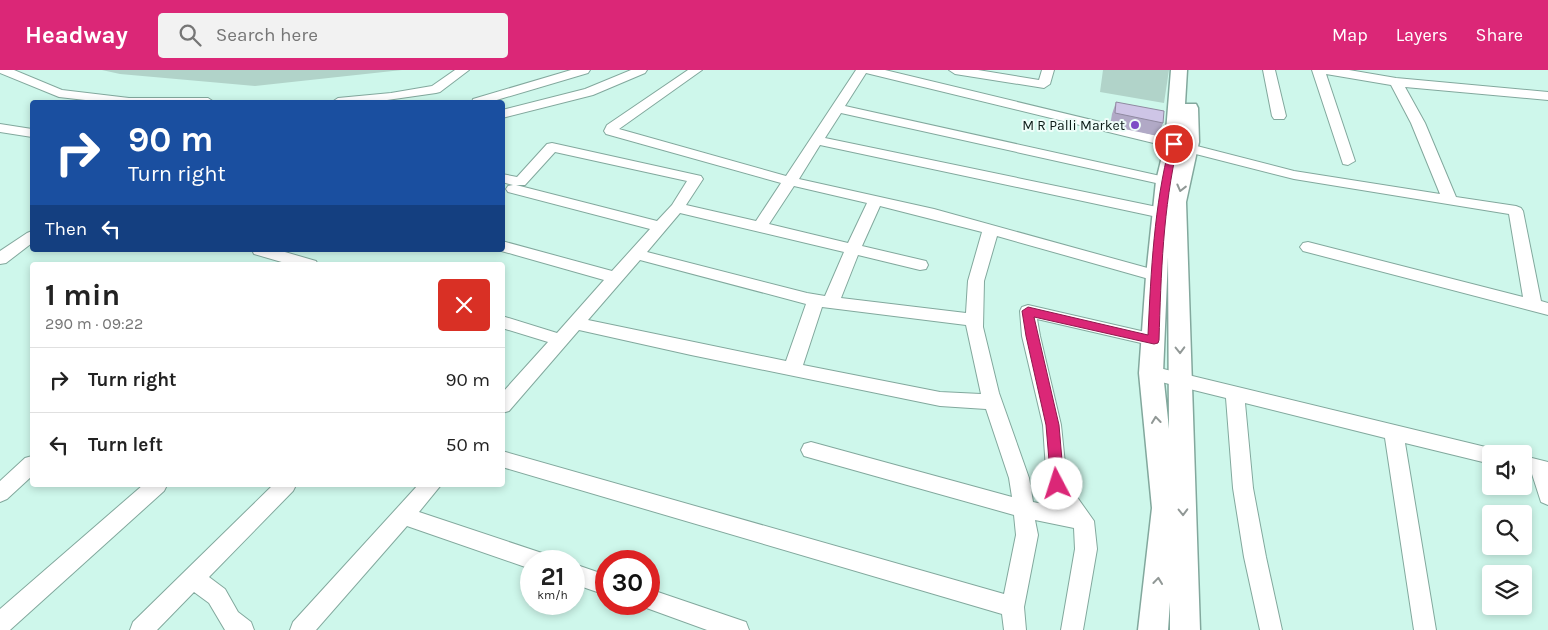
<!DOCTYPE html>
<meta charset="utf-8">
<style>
:root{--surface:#fff;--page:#f2f2f2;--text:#222;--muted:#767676;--line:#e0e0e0;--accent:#db2777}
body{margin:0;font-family:Karla,sans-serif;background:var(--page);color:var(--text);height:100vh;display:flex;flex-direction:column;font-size:19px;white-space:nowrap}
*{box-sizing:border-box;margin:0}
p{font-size:16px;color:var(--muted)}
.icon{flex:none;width:28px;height:28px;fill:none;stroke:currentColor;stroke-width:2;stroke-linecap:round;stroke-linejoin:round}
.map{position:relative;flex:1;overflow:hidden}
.drawer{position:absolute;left:30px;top:192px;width:475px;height:225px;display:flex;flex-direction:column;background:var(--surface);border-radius:5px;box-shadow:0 2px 8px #0003}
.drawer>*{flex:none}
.banner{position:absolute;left:30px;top:30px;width:475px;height:152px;border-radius:5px;box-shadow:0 2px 8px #0003;background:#1a4fa0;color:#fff;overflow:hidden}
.controls{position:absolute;left:1482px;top:375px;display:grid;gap:10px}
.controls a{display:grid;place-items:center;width:50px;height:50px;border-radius:5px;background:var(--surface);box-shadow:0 2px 8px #0003;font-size:25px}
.speed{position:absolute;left:520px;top:480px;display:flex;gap:10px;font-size:25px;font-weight:700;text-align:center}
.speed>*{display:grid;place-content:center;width:65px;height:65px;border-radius:50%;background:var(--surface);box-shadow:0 2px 8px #0003;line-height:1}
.speed small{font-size:12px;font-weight:400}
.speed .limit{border:8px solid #d22;background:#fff;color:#111}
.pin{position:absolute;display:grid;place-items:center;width:42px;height:42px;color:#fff;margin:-21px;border:2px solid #fff;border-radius:50%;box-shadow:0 1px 5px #0007}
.me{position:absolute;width:55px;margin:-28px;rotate:355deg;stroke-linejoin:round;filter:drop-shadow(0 0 4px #0008)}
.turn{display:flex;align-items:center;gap:18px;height:105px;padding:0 15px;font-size:22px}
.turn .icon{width:65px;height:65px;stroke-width:2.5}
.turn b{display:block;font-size:35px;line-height:42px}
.then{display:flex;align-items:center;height:48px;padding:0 15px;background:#0003;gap:10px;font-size:19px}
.round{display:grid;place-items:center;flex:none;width:52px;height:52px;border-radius:5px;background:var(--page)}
.head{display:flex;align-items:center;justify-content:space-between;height:85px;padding:0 15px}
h1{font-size:30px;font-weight:700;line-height:38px}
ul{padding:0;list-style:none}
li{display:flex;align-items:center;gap:15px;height:65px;padding:0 15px;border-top:1px solid var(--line)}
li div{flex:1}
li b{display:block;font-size:19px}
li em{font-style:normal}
header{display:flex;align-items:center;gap:30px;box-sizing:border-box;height:70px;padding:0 25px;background:var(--accent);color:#fff}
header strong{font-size:24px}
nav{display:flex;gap:28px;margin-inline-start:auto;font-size:18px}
.search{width:350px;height:45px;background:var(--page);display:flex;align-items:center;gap:12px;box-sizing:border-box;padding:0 18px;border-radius:5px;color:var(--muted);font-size:19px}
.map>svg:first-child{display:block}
</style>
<header>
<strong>Headway</strong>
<div class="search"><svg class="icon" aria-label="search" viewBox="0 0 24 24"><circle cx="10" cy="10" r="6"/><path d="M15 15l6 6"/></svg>Search here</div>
<nav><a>Map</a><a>Layers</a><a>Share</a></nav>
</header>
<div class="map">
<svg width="1548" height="560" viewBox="0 0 1548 560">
<rect width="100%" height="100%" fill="#cef7eb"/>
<!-- green -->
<path fill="#b1d3c9" d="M102,0H402L255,16L120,4Z
M1103,0H1169L1164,33L1100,22Z"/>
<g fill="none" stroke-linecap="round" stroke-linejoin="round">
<!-- minor casing -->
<g stroke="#82a89d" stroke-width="2">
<path id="minor" d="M0,0H14L62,20L129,28H208L214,32H103L59,27L0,3Z
M455,0H469L440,22L436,23L373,32H332L338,28L391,23L432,16Z
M571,0H590L588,3L490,32H472L473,29Z
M631,0H647L645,3L593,25L502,48V40L585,19Z
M688,0H702L619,59L786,106L856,0H885L1179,71L1181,74L1179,77L1174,78L866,3L845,36L1165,107L1170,108L1172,111L1170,114L1165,115L841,43L825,68L1162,138L1167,140L1169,143L1167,146L1162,148L820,75L799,109L934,139L1162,202L1164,206L1162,210L1156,211L997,166L984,211L983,257L999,323L1029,408L1033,432L1062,438L1047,415L1043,355L1022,266L1020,241L1022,237L1028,235L1154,264L1160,266L1163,270L1160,274L1154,276L1037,249L1040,266L1061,355L1067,413L1094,451L1097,479L1083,560H1061L1075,479L1074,458L1035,450L1038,465L1024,537L1026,560H1004L1002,544L502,397V381L1004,524L1016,465L1014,445L811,388L804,386L801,380L804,374L811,372L1012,427L1009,408L986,339L940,336L691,285L579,260L509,341L502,343V323L548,272L502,258V246L557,263L604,210L498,180H502V171L612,201L650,159L508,122L506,119L508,116L513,115L502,112V104L517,107L547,74L552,73L701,106L703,109L686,135L756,151L781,113L606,64L604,61L607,55ZM555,82L687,111L672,135L657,151L516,115H525ZM794,116L867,133L848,173L769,154ZM880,136L982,162L968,211L966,243L841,228L858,185L920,200L926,199L928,195L926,191L862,176ZM680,143L844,182L825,226L807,223L647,182ZM640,190L806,234L786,291L588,250ZM822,237L966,255L981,324L940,322L803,295Z
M949,0H978L1039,10L1042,0H1054L1050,14L1044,18L955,4Z
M1263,0H1275L1286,46L1284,49H1274L1272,46Z
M1312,0H1349L1396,8L1548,22V30L1405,17L1425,53L1456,127L1516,136L1521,138L1523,141L1541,231L1548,233V245L1303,181L1300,177L1303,173L1308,172L1523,227L1509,144L1294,109L1184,81L1182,78L1189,74L1294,101L1440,124L1411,53L1391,15L1326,4L1355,91L1348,95L1343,94Z
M0,54L32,59V67L0,62Z
M32,161V173L6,193L0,194V181L27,163Z
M252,180H278L316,191L318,195H292L254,184Z
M1151,296L1498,380L1500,384H1491V394L1405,373L1436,560H1414L1385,368L1245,333L1253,418L1266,487L1282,560H1260L1244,487L1233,418L1226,328L1145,308L1142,303L1145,298Z
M32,386V406L7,429L0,432V411L25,388Z
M1524,386L1548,392V435L1541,432L1532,404L1524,402Z
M143,415H167L164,421L10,560H0V539Z
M273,415H296L293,421L209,507L225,519L238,542L251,552L254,560H225L209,533L194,522L157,560H130L133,552Z
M418,415H441L419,442L545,484L548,491H531V499L407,456L316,560H290L293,552Z
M574,494L606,505V525L574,514Z
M649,519L746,552L749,560H707L641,536L640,534H649Z"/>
</g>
<!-- tertiary casing -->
<g stroke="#82a89d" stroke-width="3">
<path id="tertiary" d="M1171,0H1187L1185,34H1196L1198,38L1199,72L1186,132L1200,560H1170V532L1168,560H1138L1152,438L1139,303L1146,206L1156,111L1165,74ZM1168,187L1169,359L1163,303Z"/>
</g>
<!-- minor -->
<use href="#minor" fill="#fff" fill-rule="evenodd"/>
<!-- tertiary -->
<use href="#tertiary" fill="#fff" fill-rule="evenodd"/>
</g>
<!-- wall -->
<path fill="#b1a9c6" d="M1116,32L1163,53L1158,66L1110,56L1112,44Z"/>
<!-- building -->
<path fill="#cec5e6" stroke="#908aa1" d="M1116,32L1164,41L1163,53L1115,43Z"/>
<!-- one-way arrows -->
<defs><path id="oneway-chevron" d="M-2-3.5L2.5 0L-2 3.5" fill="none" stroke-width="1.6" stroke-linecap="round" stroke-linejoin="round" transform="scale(1.25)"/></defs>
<g stroke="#919896">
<use href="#oneway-chevron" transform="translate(1181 118) rotate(104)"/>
<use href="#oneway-chevron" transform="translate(1180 280) rotate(89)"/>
<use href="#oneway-chevron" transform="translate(1156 350) rotate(-96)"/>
<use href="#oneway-chevron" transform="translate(1183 442) rotate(89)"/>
<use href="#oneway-chevron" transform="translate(1158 511) rotate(-84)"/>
</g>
<!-- route -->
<path fill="#db2777" stroke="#8e194d" d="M1174,71L1178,74C1163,138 1161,204 1159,270L1158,273L1154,274L1034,247L1059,355L1064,414L1062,418L1057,420L1053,418L1051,414L1046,355L1026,266L1022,241L1028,237L1148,265C1151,201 1154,136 1170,74Z"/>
<!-- markers -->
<circle fill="#7d4dc6" stroke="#eefef9" stroke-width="2" cx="1135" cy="55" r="5"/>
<g text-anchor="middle" stroke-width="4" stroke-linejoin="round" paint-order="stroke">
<!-- far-poi labels -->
<g font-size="14" fill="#0b1a16" stroke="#eefef9" text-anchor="end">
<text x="1125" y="60">M R Palli Market</text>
</g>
</g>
</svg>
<div class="controls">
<a><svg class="icon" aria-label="sound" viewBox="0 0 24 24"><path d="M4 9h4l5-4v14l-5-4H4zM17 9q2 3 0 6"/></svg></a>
<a><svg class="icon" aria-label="search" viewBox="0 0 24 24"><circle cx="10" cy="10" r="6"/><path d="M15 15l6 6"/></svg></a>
<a><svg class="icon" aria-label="layers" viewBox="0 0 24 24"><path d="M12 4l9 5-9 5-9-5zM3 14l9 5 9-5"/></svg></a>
</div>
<div class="speed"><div>21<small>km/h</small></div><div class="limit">30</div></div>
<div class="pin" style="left:1174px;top:74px;background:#d93025"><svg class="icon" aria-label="arrive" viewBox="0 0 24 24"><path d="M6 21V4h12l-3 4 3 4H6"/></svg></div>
<svg class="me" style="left:1057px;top:414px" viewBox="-20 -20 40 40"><circle r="19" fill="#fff"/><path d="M0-13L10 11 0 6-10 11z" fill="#db2777"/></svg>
<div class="banner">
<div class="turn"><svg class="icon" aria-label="right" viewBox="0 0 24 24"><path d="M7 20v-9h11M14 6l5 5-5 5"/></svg><div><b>90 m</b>Turn right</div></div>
<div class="then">Then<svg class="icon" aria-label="left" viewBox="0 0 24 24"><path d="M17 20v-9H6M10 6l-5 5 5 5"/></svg></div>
</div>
<section class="drawer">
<div class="head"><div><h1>1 min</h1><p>290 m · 09:22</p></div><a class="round" style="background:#d93025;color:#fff"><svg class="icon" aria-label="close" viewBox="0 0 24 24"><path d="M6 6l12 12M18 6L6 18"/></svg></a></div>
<ul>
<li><svg class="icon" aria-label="right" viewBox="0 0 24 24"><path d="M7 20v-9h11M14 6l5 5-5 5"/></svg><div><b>Turn right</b></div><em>90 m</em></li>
<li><svg class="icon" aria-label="left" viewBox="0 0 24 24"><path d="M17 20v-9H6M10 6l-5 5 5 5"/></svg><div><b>Turn left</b></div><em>50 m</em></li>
</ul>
</section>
</div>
